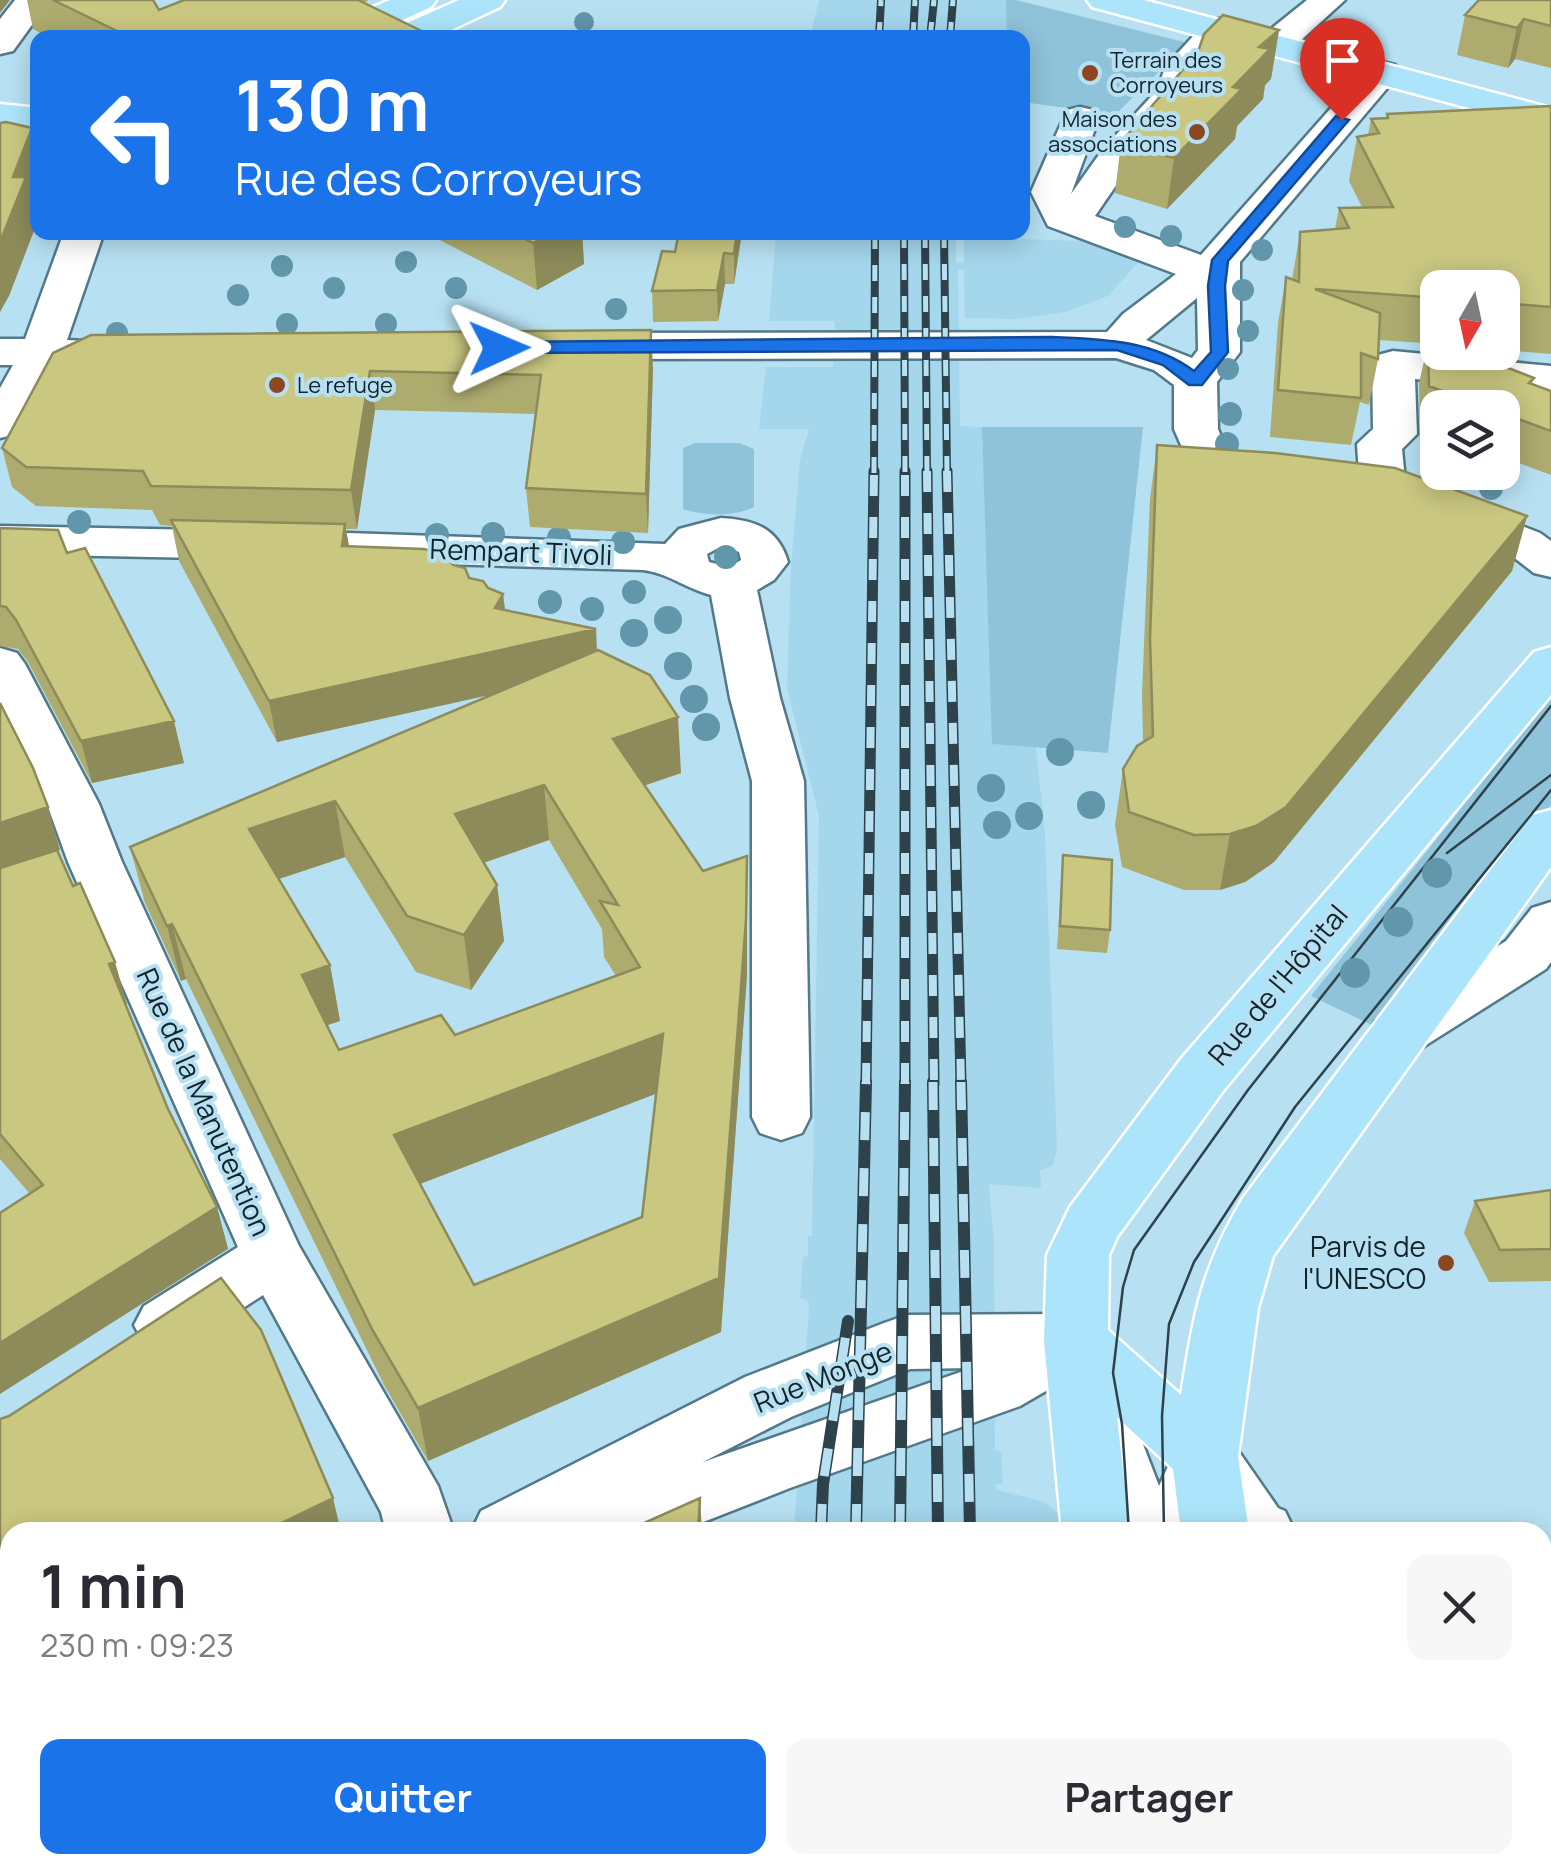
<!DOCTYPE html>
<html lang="fr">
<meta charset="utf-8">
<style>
:root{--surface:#fff;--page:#f7f7f7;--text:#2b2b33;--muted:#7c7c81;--accent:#1a73e8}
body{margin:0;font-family:Manrope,sans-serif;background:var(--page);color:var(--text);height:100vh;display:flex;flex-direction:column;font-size:38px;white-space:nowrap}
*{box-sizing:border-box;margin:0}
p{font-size:32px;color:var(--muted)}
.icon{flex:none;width:55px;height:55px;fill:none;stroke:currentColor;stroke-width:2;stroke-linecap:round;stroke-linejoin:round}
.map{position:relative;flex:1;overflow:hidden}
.panel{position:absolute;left:0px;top:1522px;width:1552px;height:352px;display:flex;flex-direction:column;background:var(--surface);border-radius:30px 30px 0 0;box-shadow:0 5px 25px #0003}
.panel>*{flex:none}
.hud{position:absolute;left:30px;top:30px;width:1000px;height:210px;border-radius:20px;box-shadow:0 5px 25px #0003;background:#1a73e8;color:#fff;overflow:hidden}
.needle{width:65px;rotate:189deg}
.tools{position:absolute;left:1420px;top:270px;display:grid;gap:20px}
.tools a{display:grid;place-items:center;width:100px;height:100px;border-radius:20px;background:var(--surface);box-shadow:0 5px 25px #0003;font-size:50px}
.pin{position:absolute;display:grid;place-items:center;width:85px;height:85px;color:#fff;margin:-102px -42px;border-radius:50% 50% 50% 0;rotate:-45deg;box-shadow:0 0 10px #0007}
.pin .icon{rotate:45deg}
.me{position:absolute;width:110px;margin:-55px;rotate:89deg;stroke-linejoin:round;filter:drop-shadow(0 0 8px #0008)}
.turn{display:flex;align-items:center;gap:35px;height:210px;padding:0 40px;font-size:45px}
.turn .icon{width:130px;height:130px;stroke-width:2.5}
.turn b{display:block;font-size:70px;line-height:85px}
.round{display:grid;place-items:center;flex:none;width:105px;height:105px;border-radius:20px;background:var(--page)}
.overview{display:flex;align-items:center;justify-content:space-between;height:170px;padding:0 40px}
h1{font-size:60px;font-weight:700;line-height:75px}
.action{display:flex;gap:20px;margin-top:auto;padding:20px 40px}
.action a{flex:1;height:115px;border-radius:20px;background:var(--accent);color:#fff;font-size:40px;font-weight:700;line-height:115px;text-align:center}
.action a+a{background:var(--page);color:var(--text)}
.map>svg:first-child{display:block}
</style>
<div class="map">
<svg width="1551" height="1874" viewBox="0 0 1551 1874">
<rect width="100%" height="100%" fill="#b7e1f3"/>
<!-- built -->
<path fill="#a4d6ec" d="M819,0H1008L1007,37L810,38Z
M776,233H980L956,237V263H964V237L1084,241L1142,258L1108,296L1065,312L1018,319L965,318L964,270H958L960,426L982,427L993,744L1036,747L1045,834L1057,1149L1053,1165L1040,1171L1041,1188L989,1184L994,1244L995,1450L1001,1452L1003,1484H996L997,1490L1042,1501L1058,1513L1068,1532H794L809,1307L808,1300L800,1298L803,1257L808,1256V1236H812L819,816L787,688L791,566L800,460L809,429H759L766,367H833L835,321H769Z
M791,1865H1082L1083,1874H791Z"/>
<!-- green -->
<path fill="#8fc3d9" d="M1006,0H1016L1188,43L1115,115L1023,102L1022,38L1007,37Z
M982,427H1143L1108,753L992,744Z
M695,443H739L754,449V507C734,517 704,516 683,509V448Z
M1551,696V805L1380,1029L1311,996Z"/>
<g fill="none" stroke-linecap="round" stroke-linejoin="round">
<!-- minor casing -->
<g stroke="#527989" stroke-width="5">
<path id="minor" d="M15,0H50L13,51L0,54V19Z
M1307,0H1345L1287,53L1274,56L1261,53L1256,45L1261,37Z
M1219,19L1232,22L1237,30L1196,77L1189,99L1130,165L1095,216L1201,255L1369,65L1382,62L1395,65L1400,73L1240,262V352L1217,382L1218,429L1229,457L1276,477L1283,487L1276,497C1247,504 1221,486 1194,475L1174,429V385L1154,370L1116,358L578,359L563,355L557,346L563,337L578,333L1107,332L1123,314L1176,274L1048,226L1031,192L1067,110L1080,107L1093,110L1099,118L1071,194L1103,149L1158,89L1165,67L1206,22ZM1197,298L1198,350L1192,358L1146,340Z
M64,232H104L67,340L142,344L148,353L142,362L127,366L56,365L16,434L0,438V388L13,365H0V339H25Z
M1393,351L1551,366V392L1415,379L1417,434L1402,449L1406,490L1399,500L1383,504L1367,500L1360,490L1357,444L1373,429L1372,364L1378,355Z
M1454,500L1540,533L1551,541V577L1534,573L1508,553L1438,524L1431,514L1438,504Z
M721,518C755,520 778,528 788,562L774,580L757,590L780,698L804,781L810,1117L802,1133L781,1140L760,1133L752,1117V781L730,698L711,595C685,588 668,573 643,570L348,561L332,557L325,547L332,537L348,533L665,544L679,529ZM722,546L739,552L741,560L729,567L709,562L707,554Z
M0,526L252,531L268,535L275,545L268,555L252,559L0,554Z
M0,648L17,653L25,664L99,804L122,862L299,1246L438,1486L454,1532H386L381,1512L263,1295L188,1344L166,1351L144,1344L134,1325L144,1306L238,1247L68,862L47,804L0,712Z
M1551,902V962L1546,969L1415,1052L1395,1058L1375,1052L1366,1037L1375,1022L1506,941L1532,908Z
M1076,1314L1099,1322L1108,1341L1099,1360L1020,1406L790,1488L678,1532H471L481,1511L745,1377L884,1323L907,1315ZM972,1368L703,1462L791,1417L910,1369Z
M1101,1387L1124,1395L1159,1486L1182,1436L1205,1427L1228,1436L1278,1508L1285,1511L1295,1532H1218L1211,1522L1207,1532H1095L1093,1488L1068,1415L1078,1395Z
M1542,1659L1551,1662V1730L1542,1727Z
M10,1757V1830L0,1834V1761Z"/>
</g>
<!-- major casing -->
<g stroke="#fff" stroke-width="5">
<path id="major" d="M390,0H436L431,7L363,38H315L319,30Z
M459,0H505L500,7L434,38H387L391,30Z
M1087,0H1144L1551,108V130L1092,7Z
M0,104L38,108V130L0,126Z
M1551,647V695L1223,1091L1117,1237L1109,1255L1108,1330L1181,1395C1194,1313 1201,1270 1243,1198L1532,815L1551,810V867L1273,1256L1258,1308L1238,1456L1249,1532H1181L1173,1469L1117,1417L1130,1532H1062L1044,1341L1047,1255L1070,1207L1181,1059L1534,652Z
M1082,1865H1158V1874H1082Z
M1187,1865H1263V1874H1187Z"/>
</g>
<!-- minor -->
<use href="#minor" fill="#fff" fill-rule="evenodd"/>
<!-- major -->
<use href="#major" fill="#ace5fb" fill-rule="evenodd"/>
<!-- tram -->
<path stroke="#2e424b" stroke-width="2.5" d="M1447,853L1551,775
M1129,1532L1122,1424L1113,1373L1123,1287L1134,1250L1248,1090L1551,706
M1164,1532L1162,1416L1169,1324L1194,1262L1295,1107L1551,790
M1154,1865L1155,1874
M1196,1865L1197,1874"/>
<!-- rail-far2 casing -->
<g stroke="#2e424b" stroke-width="8">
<path id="rail-far2" d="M879,38L881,0
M913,38L915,0
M930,38L934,0
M950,38L953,0
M904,232L905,473
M925,232L927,473
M944,232L947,473
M874,473L875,232"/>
</g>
<!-- rail-far1 casing -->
<g stroke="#2e424b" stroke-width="11">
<path id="rail-far1" d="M927,471L934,1084
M947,471L961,1084
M866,1084L874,471
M905,1084V471"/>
</g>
<!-- rail casing -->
<g stroke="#2e424b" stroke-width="12">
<path id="rail" d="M933,1082L938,1532
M961,1082L970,1532
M821,1532L823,1484L848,1321
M856,1532L866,1082
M900,1532L905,1082
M815,1865V1874
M849,1865V1874
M904,1865V1874
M944,1865V1874
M978,1865L979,1874"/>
</g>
<!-- rail-far2 -->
<use href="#rail-far2" stroke="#b7e1f3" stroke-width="5" stroke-dasharray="16" stroke-linecap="butt"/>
<!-- rail-far1 -->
<use href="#rail-far1" stroke="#b7e1f3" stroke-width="8" stroke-dasharray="21" stroke-linecap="butt"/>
<!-- rail -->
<use href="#rail" stroke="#b7e1f3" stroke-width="9" stroke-dasharray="28" stroke-linecap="butt"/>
</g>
<!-- trees -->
<g fill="#6196ab">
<circle cx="584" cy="22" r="10"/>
<circle cx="1125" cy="227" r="11"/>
<circle cx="1171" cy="236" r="11"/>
<circle cx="1262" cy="250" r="11"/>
<circle cx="406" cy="262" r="11"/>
<circle cx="282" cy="266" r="11"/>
<circle cx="334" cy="288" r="11"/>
<circle cx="456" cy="288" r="11"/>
<circle cx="1243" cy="290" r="11"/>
<circle cx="238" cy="295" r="11"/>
<circle cx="616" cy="309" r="11"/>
<circle cx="287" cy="324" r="11"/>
<circle cx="386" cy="324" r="11"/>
<circle cx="1248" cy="331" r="11"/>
<circle cx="117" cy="333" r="11"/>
<circle cx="1228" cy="369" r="11"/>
<circle cx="1230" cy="414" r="12"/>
<circle cx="1227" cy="444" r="12"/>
<circle cx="1491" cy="488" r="12"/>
<circle cx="79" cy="522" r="12"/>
<circle cx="493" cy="534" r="12"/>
<circle cx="437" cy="535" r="12"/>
<circle cx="559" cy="538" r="12"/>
<circle cx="623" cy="542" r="12"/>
<circle cx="726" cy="557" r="12"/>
<circle cx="634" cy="592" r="12"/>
<circle cx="550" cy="602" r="12"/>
<circle cx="592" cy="609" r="12"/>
<circle cx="668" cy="620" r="14"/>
<circle cx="634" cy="633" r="14"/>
<circle cx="678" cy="666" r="14"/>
<circle cx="694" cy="699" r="14"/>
<circle cx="706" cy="727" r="14"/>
<circle cx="1060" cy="752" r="14"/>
<circle cx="991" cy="788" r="14"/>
<circle cx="1091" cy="805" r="14"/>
<circle cx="1029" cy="816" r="14"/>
<circle cx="997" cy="825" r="14"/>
<circle cx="1437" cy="873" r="15"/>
<circle cx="1398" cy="922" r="15"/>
<circle cx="1355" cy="973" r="15"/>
</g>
<!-- wall -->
<path fill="#aeab6f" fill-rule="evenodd" d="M27,0H153L159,10L184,0H369L363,3L436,38H50L33,29Z
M1551,0V68L1515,59L1508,68L1457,55L1465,15Z
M1279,30L1271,79L1265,85L1263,99L1237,126L1235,139L1167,209L1115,193L1121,142Z
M1551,106V354L1502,350V288H1438V344L1379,340L1378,359L1369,405L1360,402L1351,445L1270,437L1278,323L1286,277L1292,280L1300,232L1335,229L1339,208L1362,207L1349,181L1357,137L1368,135L1371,119L1386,118L1387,114Z
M424,232H582L584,264L537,290Z
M742,232L734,284H725L718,321L653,322L652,291L675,252Z
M1428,344L1534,378L1532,384L1551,391V475L1502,457V408H1438V432L1420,425L1419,383Z
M53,353L653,368L648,533L530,527L526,488L536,414L375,410L357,529H346L349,546L453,565L469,578L503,594L505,610L597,650L681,773L645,785L703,871L747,856V975L721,1332L428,1461L384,1385L186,979L181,981L145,903L130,847L491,694L277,742L179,561L172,526L160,525L152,510L36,506L12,487L2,448ZM549,840L602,929L604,957L616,976L455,1035L339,1050L327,1025L340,1021L330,965L278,879L345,857L416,972L471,990L504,941L497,885L484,863ZM656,1093L642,1217L474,1285L420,1184Z
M1157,445L1527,516L1512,571L1274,862L1245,882L1220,890H1184L1122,867L1115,825L1123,769L1143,742L1142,693L1150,499Z
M0,528L67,553L184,763L92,783L28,662L18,649L0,646Z
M0,703L60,850L57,851L127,1004L125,1005L168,1109L217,1207L228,1249L30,1194L0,1159Z
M1063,855L1110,930L1107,953L1057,949Z
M1551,1190V1281L1489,1282L1464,1233L1475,1201Z
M10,1865H592L588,1874H0Z
M1279,1865H1542L1551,1874H1281Z"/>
<!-- shaded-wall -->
<path fill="#8d8b5a" d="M0,0H10L0,13Z
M1524,19L1515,59L1508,68L1517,28Z
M1279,30L1271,79L1265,85L1263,99L1237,126L1235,139L1167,209L1174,158L1233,87L1259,47Z
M127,31L129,38H122L121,33Z
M32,128L38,153V187L32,202L37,223L9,296L0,312V242L13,177Z
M553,232H582L584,264L537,290L533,243Z
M737,232H742L734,284V254Z
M724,253L725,284L718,321L717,290Z
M651,330L653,368L648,533L646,494Z
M370,371L375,410L357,529L351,490Z
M1527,516L1512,571L1274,862L1245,882L1220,890L1230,834Z
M345,524L352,564L342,546Z
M503,594L508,636L495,608Z
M596,629L598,671L277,742L269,701Z
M678,717L681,773L617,795L613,739Z
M174,721L184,763L92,783L81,741Z
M544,785L549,840L462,870L455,814Z
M335,801L345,857L261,885L249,829Z
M48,807L60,850L0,870V823Z
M747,856V975L721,1332L428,1461L418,1408L719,1278Z
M497,885L504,941L471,990L464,935Z
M172,924L186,979L181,981L167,926Z
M115,962L127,1004L121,1006L109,964Z
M330,965L340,1021L313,1030L302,975Z
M663,1034L666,1090L404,1190L394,1135Z
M217,1207L228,1249L0,1394V1343Z
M333,1498L341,1532H263Z
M700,1498L702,1532H698Z
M10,1697V1743L0,1749V1702Z
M572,1865H592L588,1874H569Z"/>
<!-- building -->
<path fill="#cac781" stroke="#8d8b5a" stroke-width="2.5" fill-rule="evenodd" d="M53,0H153L159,10L184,0H358L436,38H142L127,31L121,33Z
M1479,0H1551V26L1524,19L1517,28L1465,15Z
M1223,15L1279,30L1259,47L1270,49L1233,87L1242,89L1174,158L1121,142L1198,52L1204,34Z
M1551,106V307L1502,303V288H1438V298L1315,289L1380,313L1378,359L1361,353V398L1278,390L1286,277L1299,282L1300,232L1349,228L1339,208L1393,207L1357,137L1379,133L1371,119L1388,118L1387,114Z
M6,122L32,128L13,177H26L0,242V123Z
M512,232H553L533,243Z
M679,232H737L734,254L724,253L717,290L652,291L662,251L675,252Z
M651,330L646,494L526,488L541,375L370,371L351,490L151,486L143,471L26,467L2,448L53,353L91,335Z
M1428,344L1438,345V352H1467L1534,378L1529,383L1551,391V431L1502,413V408H1488L1429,386Z
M1157,445L1275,453L1395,468L1527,516L1286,807L1256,826L1230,834L1194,835L1129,812L1123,769L1137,746L1153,736L1150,638Z
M171,520L345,524L342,546L424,549L443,554L453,565L465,568L469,578L483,581L488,588L503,594L495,608L596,629L269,701Z
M0,528L58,530L67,553L85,548L174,721L81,741L16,620L6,607L0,606Z
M598,650L650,675L678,717L613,739L703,871L747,856L746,920L719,1278L418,1408L373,1331L172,924L167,926L130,847ZM544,785L618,905L600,901L640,967L455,1035L441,1015L339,1050L302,975L330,965L249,829L335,801L407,916L464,935L497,885L455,814ZM663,1034L642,1217L474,1285L394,1135Z
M0,703L33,768L48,807L0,823Z
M57,850L73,886L80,883L115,962L109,964L168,1109L217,1207L0,1343V1213L43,1185L0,1134V868Z
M1063,855L1112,860L1110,930L1060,926Z
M1551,1190V1249L1500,1250L1475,1201Z
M221,1278L261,1330L333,1498L263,1532H10V1697L0,1702V1419L9,1416Z
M700,1498L698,1532H624Z
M10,1795V1865H572L569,1874H548L533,1867L530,1874H0V1801Z
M1542,1831L1551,1834V1874H1307L1305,1865H1542Z"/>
<!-- route -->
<path fill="#1a73e8" stroke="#114b97" stroke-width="2.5" d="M1336,116L1349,120L1228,261L1225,286L1228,352L1202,385H1189L1163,365L1117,350L499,353L491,348L499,342L1052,337C1103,339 1152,340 1194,371L1211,352L1208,286L1212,260Z"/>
<!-- markers -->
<g fill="#8c4620" stroke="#b7e1f3" stroke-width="4">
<circle cx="1090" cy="73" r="10"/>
<circle cx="1197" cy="132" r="10"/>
<circle cx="277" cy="385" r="10"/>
<circle cx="1446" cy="1263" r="10"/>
</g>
<g text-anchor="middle" stroke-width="8" stroke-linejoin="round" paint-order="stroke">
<!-- far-poi labels -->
<g font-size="22" fill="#13232a" stroke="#b7e1f3" text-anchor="start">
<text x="1110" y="68">Terrain des<tspan x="1110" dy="25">Corroyeurs</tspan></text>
<text x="1177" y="127" text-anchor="end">Maison des<tspan x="1177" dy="25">associations</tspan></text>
<text x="297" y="393">Le refuge</text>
</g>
<!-- street labels -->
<g font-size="28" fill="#13232a" stroke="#b7e1f3">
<text transform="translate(521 552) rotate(2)" y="10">Rempart Tivoli</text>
<text transform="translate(1278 985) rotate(-50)" y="10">Rue de l'Hôpital</text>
<text transform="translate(204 1102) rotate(66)" y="10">Rue de la Manutention</text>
<text transform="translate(823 1377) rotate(-22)" y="10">Rue Monge</text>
</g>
<!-- poi labels -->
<g font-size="28" fill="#13232a" stroke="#b7e1f3" text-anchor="end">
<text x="1426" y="1257">Parvis de<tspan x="1426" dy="32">l'UNESCO</tspan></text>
</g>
</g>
</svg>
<div class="tools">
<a><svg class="needle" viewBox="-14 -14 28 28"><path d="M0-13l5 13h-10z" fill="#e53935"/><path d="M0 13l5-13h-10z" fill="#7c7c81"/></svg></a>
<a><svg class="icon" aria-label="layers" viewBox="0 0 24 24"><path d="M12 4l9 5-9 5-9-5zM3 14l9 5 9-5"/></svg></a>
</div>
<div class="pin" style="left:1342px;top:120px;background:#d93025"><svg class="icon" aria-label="arrive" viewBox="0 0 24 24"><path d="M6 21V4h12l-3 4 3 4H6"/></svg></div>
<svg class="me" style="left:499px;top:348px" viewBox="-20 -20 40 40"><path d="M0-17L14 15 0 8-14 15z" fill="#1a73e8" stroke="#fff" stroke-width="4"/></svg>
<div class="hud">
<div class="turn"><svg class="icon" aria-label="left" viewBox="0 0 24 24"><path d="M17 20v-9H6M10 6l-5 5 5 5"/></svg><div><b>130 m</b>Rue des Corroyeurs</div></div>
</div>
<section class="panel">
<div class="overview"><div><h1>1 min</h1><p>230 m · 09:23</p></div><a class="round"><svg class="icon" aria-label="close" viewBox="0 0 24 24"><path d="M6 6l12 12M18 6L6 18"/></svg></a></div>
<div class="action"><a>Quitter</a><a>Partager</a></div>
</section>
</div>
